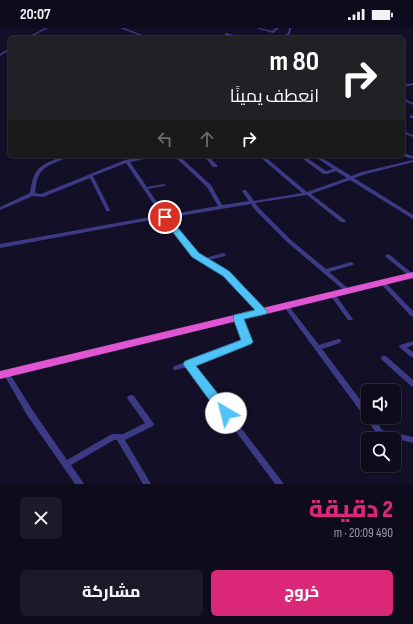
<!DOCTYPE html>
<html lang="ar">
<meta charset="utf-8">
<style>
:root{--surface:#0e0b1c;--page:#1c1929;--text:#f1f3f6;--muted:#9b9ba3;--line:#2e2b3b;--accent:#db2777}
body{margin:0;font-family:"Sofia Sans Condensed",Cairo,sans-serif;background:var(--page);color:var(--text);direction:rtl;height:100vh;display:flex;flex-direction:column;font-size:15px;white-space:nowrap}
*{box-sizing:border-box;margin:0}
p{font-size:13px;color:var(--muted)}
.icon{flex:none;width:22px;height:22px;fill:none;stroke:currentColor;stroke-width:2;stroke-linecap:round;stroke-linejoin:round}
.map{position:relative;height:456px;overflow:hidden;direction:ltr}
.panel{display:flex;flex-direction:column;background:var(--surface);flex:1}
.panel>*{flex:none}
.top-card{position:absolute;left:8px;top:8px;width:397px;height:122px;border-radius:6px;box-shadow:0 1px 3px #0004,0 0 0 1px var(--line);direction:rtl;background:#202124;color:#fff;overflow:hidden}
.tools{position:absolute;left:361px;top:356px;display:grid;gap:8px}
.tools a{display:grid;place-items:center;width:40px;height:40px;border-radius:6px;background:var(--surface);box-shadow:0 1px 3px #0004,0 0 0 1px var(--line);font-size:20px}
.pin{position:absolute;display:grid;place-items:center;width:34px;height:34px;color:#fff;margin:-17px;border:2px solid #fff;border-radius:50%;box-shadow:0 1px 4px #0007}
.me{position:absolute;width:44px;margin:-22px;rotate:323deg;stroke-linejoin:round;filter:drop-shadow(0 0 3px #0008)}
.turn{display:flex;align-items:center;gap:14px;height:84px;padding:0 20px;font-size:18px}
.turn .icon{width:52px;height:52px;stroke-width:2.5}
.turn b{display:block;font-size:28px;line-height:34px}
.lanes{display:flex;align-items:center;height:38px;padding:0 20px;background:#0003;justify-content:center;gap:20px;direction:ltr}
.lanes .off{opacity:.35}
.round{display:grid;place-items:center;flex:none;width:42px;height:42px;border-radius:6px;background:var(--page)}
.headline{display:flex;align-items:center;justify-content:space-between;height:68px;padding:0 20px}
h1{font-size:24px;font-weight:800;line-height:30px;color:var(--accent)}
.cta{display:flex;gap:8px;margin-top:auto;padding:8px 20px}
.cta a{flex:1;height:46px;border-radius:6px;background:var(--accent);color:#fff;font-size:16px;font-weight:800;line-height:46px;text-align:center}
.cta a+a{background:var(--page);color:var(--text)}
.status{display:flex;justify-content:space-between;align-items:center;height:28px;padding:0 20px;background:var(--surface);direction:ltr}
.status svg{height:11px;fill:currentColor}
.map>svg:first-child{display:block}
</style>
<div class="status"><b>20:07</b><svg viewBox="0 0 49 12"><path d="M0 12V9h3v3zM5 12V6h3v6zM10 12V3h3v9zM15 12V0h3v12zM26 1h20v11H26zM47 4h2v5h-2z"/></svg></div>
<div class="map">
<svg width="413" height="456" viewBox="0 0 413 456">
<rect width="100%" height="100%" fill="#130f26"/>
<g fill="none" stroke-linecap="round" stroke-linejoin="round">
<!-- minor -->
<path fill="#3d3a85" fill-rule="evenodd" d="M45,0H48L29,10H26Z
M120,0H124L150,10H146Z
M256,0H260L272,3L276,0H279L273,5Z
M289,0H291L290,6L283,10H280L288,5Z
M226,5L243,9V10H238L225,7V5Z
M10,20V22L0,28V26Z
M413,55V57L403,59V57Z
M403,70L413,75V77L403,72Z
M413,87V90H410V88Z
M403,103L413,107V109L403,105Z
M403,125L413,128V131L403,128Z
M63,128H69C65,131 59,133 54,135C38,142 37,149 35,165L41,166L125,132L147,128H156L154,129L130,134L147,159L164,156L166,157L164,158L148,161L166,187L218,178L207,159L174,128H179L211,157L222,177L249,173L242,163L244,162H246L254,173L302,165L259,128H264L307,164L347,150L336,143L327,146H323L299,128H304L326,143L333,141L314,128H319L351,148L362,144L413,132V134L366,146L354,150L413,187V191L350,152L311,166L345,192L346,193L345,194H341L307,167L255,175L260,181L291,212L326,241L351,234L353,235L354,236L353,237L329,244L350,262L351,263L348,265L346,264L287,214L256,183L251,176L168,190L198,226L205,230L223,225L225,226L226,227L225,228L209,232L228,245L266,283L265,284H261L224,247L194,228L163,190H162L0,220V216L161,187L126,135L93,148L110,182V183H106V182L90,150L43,169L33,168L0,182V179L30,165C34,139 39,138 63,128Z
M204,128H208L217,137V139H213Z
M388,226L390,227L413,246V248H409L386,229L385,228Z
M383,253L385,254L413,283V289L411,288L381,256L380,255Z
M333,265L335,266L352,290L353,291L352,292H348L330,267Z
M286,276L288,277L319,317L338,311H340L341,313L340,315L322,321L368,382V389H373L382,402L413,409V415L377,406L284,279L283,278Z
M238,287L240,288L241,289L250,314L249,316L223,325L193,337L284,456H275L188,339L176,342H174L173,340L174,338C197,331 220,321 243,313L235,289L236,288Z
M413,313V317L407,320L413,324V329H411L399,319L400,317Z
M382,328H386L413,352V359L411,358L382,332L381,330Z
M6,342L8,343L33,383L67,432L110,407L113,406H123L145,395L127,370L128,368L131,367L134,368L154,396L153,398L125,412L151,456H143L117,412H114L71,437L84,456H75L27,387L3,345L4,343Z"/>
<!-- trunk -->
<path fill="#e055d1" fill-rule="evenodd" d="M413,244V250L0,351V343Z"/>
</g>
<!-- route -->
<path fill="#4fc3f7" stroke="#337fa1" d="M165,187L168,188L199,225L229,243L268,284L266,286L244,291L253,314L251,316L196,338L230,381L232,385L230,388L226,389L221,388L183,336L185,333L241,312L233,290L234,287L255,282L223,248L192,229L161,189Z"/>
</svg>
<div class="tools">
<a><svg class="icon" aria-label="sound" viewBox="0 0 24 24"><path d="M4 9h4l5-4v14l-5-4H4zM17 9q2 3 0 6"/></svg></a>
<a><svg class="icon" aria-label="search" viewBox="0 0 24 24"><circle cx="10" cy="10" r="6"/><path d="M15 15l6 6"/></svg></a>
</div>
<div class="pin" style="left:165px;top:189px;background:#d93025"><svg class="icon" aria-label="arrive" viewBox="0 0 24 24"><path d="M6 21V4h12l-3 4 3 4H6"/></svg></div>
<svg class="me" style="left:226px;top:385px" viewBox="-20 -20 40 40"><circle r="19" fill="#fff"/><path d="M0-13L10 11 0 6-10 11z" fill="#4fc3f7"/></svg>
<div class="top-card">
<div class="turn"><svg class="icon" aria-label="right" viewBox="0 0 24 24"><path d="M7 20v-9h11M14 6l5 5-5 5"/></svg><div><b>80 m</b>انعطف يمينًا</div></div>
<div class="lanes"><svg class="icon off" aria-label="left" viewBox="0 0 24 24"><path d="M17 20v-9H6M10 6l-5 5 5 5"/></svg><svg class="icon off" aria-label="ahead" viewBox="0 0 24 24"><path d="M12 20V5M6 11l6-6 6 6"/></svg><svg class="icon" aria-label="right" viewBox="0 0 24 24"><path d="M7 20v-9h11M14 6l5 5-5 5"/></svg></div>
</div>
</div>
<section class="panel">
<div class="headline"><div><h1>2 دقيقة</h1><p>490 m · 20:09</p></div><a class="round"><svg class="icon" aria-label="close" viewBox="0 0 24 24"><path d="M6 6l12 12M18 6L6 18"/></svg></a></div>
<div class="cta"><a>خروج</a><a>مشاركة</a></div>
</section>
